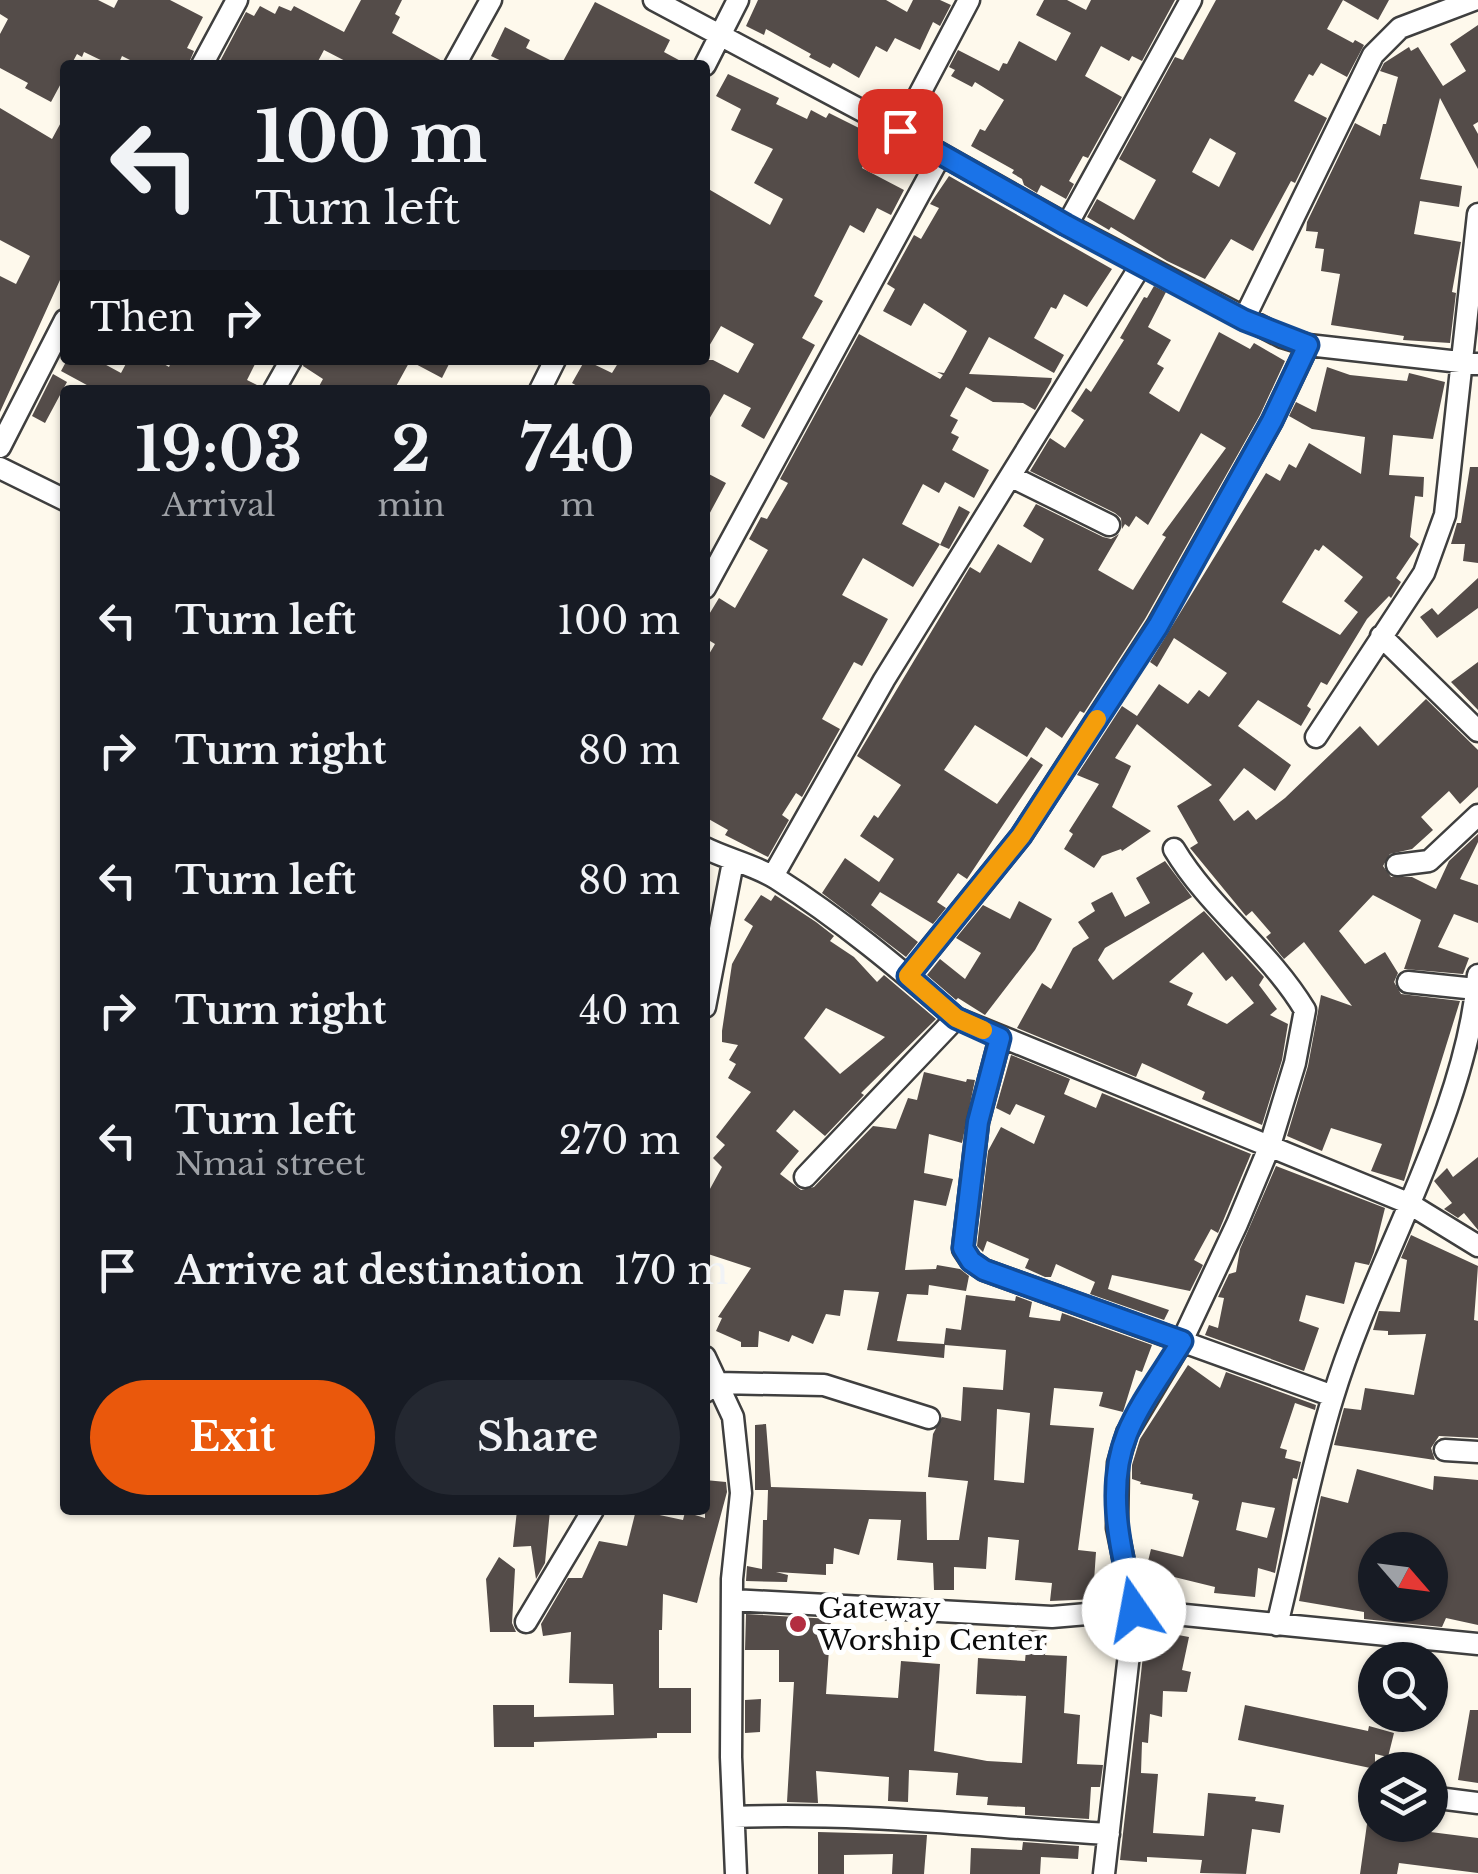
<!DOCTYPE html>
<style>
:root{--surface:#171b24;--page:#242831;--text:#f1f3f6;--muted:#9ea1a6;--accent:#ea580c}
body{margin:0;font-family:"Libre Baskerville",serif;background:var(--page);color:var(--text);height:100vh;display:flex;flex-direction:column;font-size:38px;white-space:nowrap}
*{box-sizing:border-box;margin:0}
p{font-size:32px;color:var(--muted)}
.icon{flex:none;width:55px;height:55px;fill:none;stroke:currentColor;stroke-width:2;stroke-linecap:round;stroke-linejoin:round}
.map{position:relative;flex:1;overflow:hidden}
.drawer{position:absolute;left:60px;top:385px;width:650px;height:1130px;display:flex;flex-direction:column;background:var(--surface);border-radius:10px;box-shadow:0 2px 8px #0004}
.drawer>*{flex:none}
.top-card{position:absolute;left:60px;top:60px;width:650px;height:305px;border-radius:10px;box-shadow:0 2px 8px #0004;background:#171b24;color:var(--text);overflow:hidden}
.needle{width:65px;rotate:118deg}
.buttons{position:absolute;left:1358px;top:1532px;display:grid;gap:20px}
.buttons a{display:grid;place-items:center;width:90px;height:90px;border-radius:50%;background:var(--surface);box-shadow:0 2px 8px #0004;font-size:50px}
.pin{position:absolute;display:grid;place-items:center;width:85px;height:85px;color:#fff;margin:-42px;border-radius:20px;box-shadow:0 5px 15px #0006}
.me{position:absolute;width:110px;margin:-55px;rotate:348deg;stroke-linejoin:round;filter:drop-shadow(0 0 8px #0008)}
.turn{display:flex;align-items:center;gap:35px;height:210px;padding:0 30px;font-size:45px}
.turn .icon{width:130px;height:130px;stroke-width:2.5}
.turn b{display:block;font-size:70px;line-height:85px}
.then{display:flex;align-items:center;height:95px;padding:0 30px;background:#0003;gap:20px;font-size:38px}
.eta{display:flex;justify-content:space-evenly;align-items:center;height:170px;text-align:center}
.eta b{font-size:60px;font-weight:700;line-height:70px}
.cta{display:flex;gap:20px;margin-top:auto;padding:20px 30px}
.cta a{flex:1;height:115px;border-radius:60px;background:var(--accent);color:#fff;font-size:40px;font-weight:700;line-height:115px;text-align:center}
.cta a+a{background:var(--page);color:var(--text)}
ul{padding:0;list-style:none}
li{display:flex;align-items:center;gap:30px;height:130px;padding:0 30px}
li div{flex:1}
li b{display:block;font-size:38px}
li em{font-style:normal}
.map>svg:first-child{display:block}
</style>
<div class="map">
<svg width="1478" height="1874" viewBox="0 0 1478 1874">
<rect width="100%" height="100%" fill="#fef9ec"/>
<!-- building -->
<path fill="#544c49" fill-rule="evenodd" d="M0,0H98L114,8L118,0H170L203,17L187,48L194,51L188,65H140L122,56L118,65H111L84,52L82,57L77,54L71,65H65V76L51,102L25,88L28,83L0,68V34L8,19L0,14Z
M361,0H402L395,14L400,17L392,33L442,61L441,65H353L324,50L316,65H218L246,12L254,16L260,6L275,14L279,6L291,11L294,6L344,32Z
M758,0H886L907,12L913,0H940L951,5L940,26L933,22L920,50L895,38L887,52L876,46L859,78L833,63L830,68L809,57L811,54L766,29L764,35L746,26Z
M1044,0H1067L1086,10L1091,0H1175L1142,61L1132,56L1129,61L1101,46L1085,76L1122,97L1088,158L1083,156L1069,181L1074,184L1066,199L1041,185L1037,193L1024,185L1022,179L1012,173L1014,170L971,146L980,129L985,131L1004,100L975,82L972,87L951,76L955,70L949,67L958,50L999,71L1003,63L1007,64L1019,41L1056,61L1071,33L1036,15Z
M1216,0H1389L1378,20L1343,0L1327,29L1353,43L1355,40L1364,45L1347,77L1321,63L1313,76L1309,74L1294,101L1327,118L1295,183L1291,181L1253,251L1231,239L1205,279L1167,261L1111,227L1109,230L1087,217L1097,199L1134,220L1156,180L1119,159L1175,57L1183,60ZM1210,138L1236,153L1219,187L1192,172Z
M595,2L670,40L664,52L688,65H561Z
M1478,25V122L1473,125L1478,134V169L1440,98L1420,179L1462,186L1459,207L1420,201L1414,234L1461,242L1452,292L1456,293L1450,343L1403,340L1404,336L1331,325L1340,274L1321,271L1324,249L1315,248L1318,232L1306,231L1307,222L1355,123L1380,136L1383,124H1386L1398,77L1380,71L1384,63L1409,47L1411,51L1418,47L1443,86L1466,71L1450,44Z
M505,27L530,40L526,48L560,65H510L491,56Z
M728,74L779,98L776,104L807,119L811,110L826,118L829,113L877,137L862,168L904,190L891,215L877,208L864,233L850,225L814,296L823,301L802,338L815,345L764,439L741,426L751,408L724,394L705,426V390H584L572,383L585,360L612,373L620,360H713L738,373L754,344L721,326L705,353V187L770,225L783,199L754,183L773,149L731,130L741,109L716,96Z
M0,108L52,139L65,115V269L0,412V276L16,284L30,256L0,240Z
M949,176L1112,269L1087,307L1064,294L1056,309L1051,307L1034,338L1064,355L1054,373L989,337L969,374L1052,378L1051,382L1035,410L1023,403L993,402L966,387L950,416L958,420L951,433L959,437L952,450L989,470L974,498L945,482L939,493L923,484L902,524L940,544L913,587L863,558L842,595L888,619L862,666L854,662L822,719L840,729L802,797L796,793L782,815L789,820L768,857L725,835L728,830L705,817V661L715,644L705,638V621L719,598L735,608L768,550L749,539L761,517L767,519L788,483L780,479L859,334L940,379L943,375L937,372L944,373L952,359L967,331L924,303L911,326L883,311L895,289L887,284L914,235L921,239L939,208L930,204Z
M1154,286L1166,292L1148,327L1171,340L1157,364L1164,368L1149,393L1179,412L1219,332L1250,349L1254,343L1285,361L1260,415L1145,619L1084,713L1080,711L1062,738L1046,727L1027,757L975,725L944,770L997,804L1031,757L1043,765L967,879L958,873L937,902L946,908L933,924L880,892L871,905L918,942L906,957L822,893L845,858L879,882L894,859L860,836L874,815L878,818L901,785L857,756L970,567L980,573L998,544L1031,563L1044,539L1023,526L1036,504L1103,537L1111,539L1119,534L1098,570L1133,590L1166,537L1162,535L1226,448L1201,433L1148,525L1136,516L1129,527L1125,524L1122,529L1121,518L1115,513L1030,471L1050,438L1065,448L1084,420L1071,411L1086,388L1091,392L1124,340L1120,338L1144,297L1147,298Z
M67,360H97L121,373L128,360H157L169,367L172,360H257L247,380L261,387L260,390H96L61,371Z
M305,360H451L442,378L410,361L394,390H317L323,379L303,366Z
M1327,367L1350,375L1407,381L1409,373L1445,382L1433,439L1393,435L1389,475L1424,477L1423,497L1415,496L1410,537L1419,544L1396,578L1401,582L1391,598L1389,596L1367,619L1327,685L1321,682L1307,706L1311,709L1301,726L1258,700L1238,726L1291,765L1275,791L1244,768L1219,800L1234,821L1248,810L1256,820L1285,798L1360,726L1378,746L1426,699L1478,750V787L1460,804L1449,791L1421,817L1433,830L1412,849L1390,854L1383,866L1391,877H1412L1436,889L1449,861L1478,834V842L1460,879L1478,885V923L1454,914L1438,947L1469,958L1463,974L1404,969L1421,920L1373,895L1339,931L1365,964L1385,952L1398,973L1394,982L1401,994L1460,1001L1404,1181L1371,1171L1382,1144L1331,1128L1322,1151L1287,1136L1308,1066L1321,995L1352,1006L1304,942L1284,959L1266,937L1271,933L1252,911L1246,916L1190,848L1198,843L1177,806L1212,785L1137,724L1115,758L1131,766L1112,807L1151,831L1122,851L1121,849L1102,856L1094,868L1064,849L1073,834L1069,831L1099,784L1077,775L1122,706L1137,716L1159,684L1188,704L1199,690L1209,697L1227,673L1174,638L1157,667L1150,662L1266,473L1280,481L1289,464L1296,468L1309,443L1361,474L1365,437L1312,429L1289,416L1296,402L1316,412ZM1323,545L1363,577L1344,601L1358,612L1340,635L1282,602L1315,549L1319,551Z
M53,374L67,382L45,423L32,416Z
M1470,467H1478V563L1463,561L1465,544H1451L1457,523H1461Z
M705,472L726,483L705,522Z
M959,506L970,512L949,549L940,545Z
M1478,578V608L1437,638L1420,617L1432,608L1438,615Z
M1478,662V710L1451,682Z
M1165,861L1192,897L1105,948L1098,960L1113,980L1204,911L1264,977L1259,985L1277,1009L1270,1015L1288,1024L1282,1060L1262,1125L1202,1099L1205,1092L1142,1063L1136,1077L1017,1028L1042,983L1051,989L1073,948L1089,938L1078,922L1095,911L1091,903L1112,892L1125,917L1150,903L1136,878ZM1203,952L1226,981L1232,976L1254,1003L1227,1024L1187,1005L1193,993L1169,982Z
M761,895L771,901L775,895L816,922L834,936L830,941L854,957L877,982L884,975L936,1019L861,1093L864,1095L825,1136L794,1110L776,1131L799,1151L780,1174L801,1190L814,1187L873,1126L896,1129L908,1098L917,1100L924,1072L966,1082L967,1079L975,1080L962,1143L929,1134L924,1173L953,1179L946,1206L914,1200L905,1270L936,1269L937,1265L960,1269L969,1276L966,1291L929,1285L928,1295L907,1294L897,1341L944,1344L946,1328L961,1330L966,1295L1015,1301L1016,1296L1032,1302L1029,1317L1060,1321L1062,1313L1152,1345L1142,1372L1136,1370L1123,1412L1099,1406L1103,1392L1054,1388L1050,1425L1094,1428L1078,1550L1096,1552L1094,1581L1099,1582L1098,1599L1050,1601L1052,1583L1015,1580L1019,1540L988,1537L986,1569L954,1567V1590H934L933,1563L897,1560L901,1520L869,1519L859,1555L834,1548L833,1564H826V1575L776,1572L788,1575L787,1582L746,1581L747,1566L762,1569L763,1520H767L768,1490H755V1425L766,1424L771,1487L926,1492L927,1540H959L968,1481L928,1477L933,1434L942,1417L961,1421L963,1387L1003,1390L1006,1350L945,1345L944,1358L867,1350L879,1292L844,1290L840,1316L826,1314L813,1344L792,1335L789,1342L759,1331L758,1347H741V1342L716,1331L722,1318L718,1317L751,1268L705,1253V1198L722,1167L713,1158L725,1145L716,1137L751,1092L728,1078L736,1064L729,1060L738,1045L722,1042V1031L732,964L753,926L744,920ZM826,1008L885,1037L840,1074L804,1038ZM997,1409L1030,1413L1024,1483L994,1480Z
M1019,901L1052,919L1035,950L985,1015L958,998L956,1000L927,975L940,959L965,979L981,953L956,938L983,905L1010,919Z
M1011,1055L1070,1079L1064,1094L1096,1108L1102,1093L1251,1154L1218,1233L1211,1229L1194,1260L1203,1265L1190,1291L1112,1275L1108,1289L1169,1310L1164,1320L1090,1294L1095,1282L1056,1264L1051,1277H1045L1025,1268L1029,1259L987,1241L983,1252L977,1246L988,1151L1001,1127L1034,1144L1045,1116L1016,1104L1010,1115L996,1108Z
M1478,1157V1230L1464,1213L1458,1218L1444,1209L1452,1203L1434,1181L1447,1168L1453,1177Z
M1276,1166L1385,1208L1374,1252L1369,1265L1355,1262L1344,1304L1306,1295L1299,1321L1319,1328L1304,1371L1205,1335L1209,1325L1218,1328L1224,1298L1218,1297L1229,1274L1236,1272L1240,1249Z
M1411,1235L1478,1266L1474,1320L1478,1321V1438L1439,1436L1431,1448L1435,1460L1334,1445L1344,1408L1361,1410L1365,1388L1414,1395L1426,1334L1388,1335V1331L1373,1330L1379,1311L1400,1312L1407,1260L1401,1258Z
M1188,1365L1220,1388L1226,1372L1316,1405L1315,1410L1295,1403L1280,1448L1287,1450L1285,1458L1301,1462L1297,1479L1293,1478L1275,1573L1258,1568L1255,1597L1214,1593L1215,1587L1170,1576L1165,1596L1145,1591L1147,1583L1143,1582L1151,1549L1183,1557L1199,1501L1192,1499L1193,1494L1140,1484L1141,1482L1132,1479V1465L1140,1439ZM1242,1502L1275,1508L1267,1538L1236,1530Z
M1357,1469L1433,1490L1434,1476L1478,1480V1625L1446,1618L1442,1627L1364,1619V1612L1299,1601L1321,1496L1348,1503ZM1375,1550H1430V1605H1375Z
M705,1480L726,1482L727,1492L697,1603L663,1594L662,1630H659V1688H691V1733H657V1738L534,1742V1747H494L493,1705H534V1717L614,1715L613,1684L569,1683L571,1632L543,1636L541,1624L568,1578H582L599,1541L627,1546L636,1510L683,1520L685,1512L705,1518Z
M517,1510H550L545,1563L536,1579L531,1546L513,1547Z
M499,1557L515,1569L512,1623L516,1632H490L486,1579Z
M746,1614L831,1619L826,1694L898,1698L901,1661L940,1664L934,1751L987,1761L1022,1763L1026,1696L976,1694L978,1658L1025,1661L1028,1630L1048,1631L1045,1655L1067,1656L1064,1713L1080,1715L1077,1764L1103,1765L1100,1787H1091L1089,1819L1025,1815V1807L987,1805L988,1797L956,1795L958,1773L909,1770L908,1802L888,1801L889,1777L816,1771L818,1803L787,1802L794,1682H779V1650H745Z
M1146,1629L1189,1637L1182,1670L1191,1672L1187,1692L1163,1691L1162,1717L1150,1714L1148,1743L1142,1742L1141,1773L1158,1774L1153,1833L1204,1836L1208,1793L1256,1797L1255,1801L1284,1805L1280,1833L1252,1829L1246,1874L1200,1873L1202,1860L1147,1857V1862L1120,1860Z
M761,1699L760,1732L745,1733V1700Z
M1245,1705L1368,1731L1369,1726L1394,1733L1388,1757L1375,1754V1769L1238,1740Z
M1470,1710H1478V1783L1458,1780Z
M1367,1824L1478,1838V1873L1399,1863L1397,1874H1360Z
M818,1832L927,1835L924,1874H892L893,1854L844,1855V1874H818Z
M1023,1842L1079,1846L1078,1859L1041,1857L1040,1874H970L971,1848L1022,1850Z"/>
<g fill="none" stroke-linecap="round" stroke-linejoin="round">
<!-- minor casing -->
<g stroke="#3f3f3f" stroke-width="25">
<path id="minor" d="M654,0L900,131L1067,225L1282,337L1308,345L1478,364
M202,65L237,0
M455,65L491,0
M705,65L738,0
M900,131L969,0
M1067,225L1191,0
M1244,319L1373,55L1400,28L1474,0
M274,390L291,360
M540,390L555,360
M0,447L65,320
M0,468L65,500
M1012,477L1109,525
M705,588L940,156
M1381,636L1478,731
M1316,737L1424,573L1445,515L1478,214
M705,848C727,859 757,866 777,879C840,919 900,969 956,1018L1408,1203L1478,1246
M1397,865L1429,861L1478,815
M773,876L884,680L1141,265
M908,976L1021,836L1157,626L1272,421L1308,345
M1408,982L1476,989
M705,1007L733,862
M1000,1038L978,1122L963,1249L971,1261L984,1270L1333,1396
M805,1177L956,1018
M705,1357L733,1417L741,1493L732,1579L731,1757L736,1874
M705,1392L717,1383L824,1385L929,1418
M1445,1450L1478,1452
M732,1600L1052,1617L1134,1610L1478,1644
M526,1622L593,1510
M1277,1625C1296,1549 1310,1471 1333,1397C1375,1259 1465,1118 1478,975
M1430,1797L1478,1803
M734,1817C859,1812 984,1827 1109,1834
M1104,1874L1134,1610L1117,1528L1118,1463L1127,1433L1182,1341L1237,1224L1270,1145L1295,1063L1305,1010C1269,950 1210,909 1174,849"/>
</g>
<!-- minor -->
<use href="#minor" stroke="#fff" stroke-width="20"/>
</g>
<g fill="none" stroke-linecap="round" stroke-linejoin="round">
<!-- route casing -->
<g stroke="#114b97" stroke-width="25">
<path id="route" d="M900,131L1066,225L1244,320L1308,345L1272,421L1158,626L1021,836L908,976L956,1018L1000,1038L978,1122L963,1248L971,1261L984,1270L1182,1341C1164,1371 1140,1402 1127,1434C1104,1490 1122,1554 1134,1610"/>
</g>
<!-- route -->
<use href="#route" stroke="#1a73e8" stroke-width="18"/>
<!-- slow -->
<path stroke="#f59e0b" stroke-width="18" d="M983,1030L956,1018L908,976L1021,836L1097,719"/>
</g>
<!-- markers -->
<circle fill="#b32d40" stroke="#fff" stroke-width="4" cx="798" cy="1624" r="10"/>
<g text-anchor="middle" stroke-width="10" stroke-linejoin="round" paint-order="stroke">
<!-- poi labels -->
<g font-size="28" fill="#0c0c0c" stroke="#fff" text-anchor="start">
<text x="818" y="1618">Gateway<tspan x="818" dy="32">Worship Center</tspan></text>
</g>
</g>
</svg>
<div class="buttons">
<a><svg class="needle" viewBox="-14 -14 28 28"><path d="M0-13l5 13h-10z" fill="#e53935"/><path d="M0 13l5-13h-10z" fill="#9ea1a6"/></svg></a>
<a><svg class="icon" aria-label="search" viewBox="0 0 24 24"><circle cx="10" cy="10" r="6"/><path d="M15 15l6 6"/></svg></a>
<a><svg class="icon" aria-label="layers" viewBox="0 0 24 24"><path d="M12 4l9 5-9 5-9-5zM3 14l9 5 9-5"/></svg></a>
</div>
<div class="pin" style="left:900px;top:131px;background:#d93025"><svg class="icon" aria-label="arrive" viewBox="0 0 24 24"><path d="M6 21V4h12l-3 4 3 4H6"/></svg></div>
<svg class="me" style="left:1134px;top:1610px" viewBox="-20 -20 40 40"><circle r="19" fill="#fff"/><path d="M0-13L10 11 0 6-10 11z" fill="#1a73e8"/></svg>
<div class="top-card">
<div class="turn"><svg class="icon" aria-label="left" viewBox="0 0 24 24"><path d="M17 20v-9H6M10 6l-5 5 5 5"/></svg><div><b>100 m</b>Turn left</div></div>
<div class="then">Then<svg class="icon" aria-label="right" viewBox="0 0 24 24"><path d="M7 20v-9h11M14 6l5 5-5 5"/></svg></div>
</div>
<section class="drawer">
<div class="eta">
<div><b>19:03</b><p>Arrival</p></div>
<div><b>2</b><p>min</p></div>
<div><b>740</b><p>m</p></div>
</div>
<ul>
<li><svg class="icon" aria-label="left" viewBox="0 0 24 24"><path d="M17 20v-9H6M10 6l-5 5 5 5"/></svg><div><b>Turn left</b></div><em>100 m</em></li>
<li><svg class="icon" aria-label="right" viewBox="0 0 24 24"><path d="M7 20v-9h11M14 6l5 5-5 5"/></svg><div><b>Turn right</b></div><em>80 m</em></li>
<li><svg class="icon" aria-label="left" viewBox="0 0 24 24"><path d="M17 20v-9H6M10 6l-5 5 5 5"/></svg><div><b>Turn left</b></div><em>80 m</em></li>
<li><svg class="icon" aria-label="right" viewBox="0 0 24 24"><path d="M7 20v-9h11M14 6l5 5-5 5"/></svg><div><b>Turn right</b></div><em>40 m</em></li>
<li><svg class="icon" aria-label="left" viewBox="0 0 24 24"><path d="M17 20v-9H6M10 6l-5 5 5 5"/></svg><div><b>Turn left</b><p>Nmai street</p></div><em>270 m</em></li>
<li><svg class="icon" aria-label="arrive" viewBox="0 0 24 24"><path d="M6 21V4h12l-3 4 3 4H6"/></svg><div><b>Arrive at destination</b></div><em>170 m</em></li>
</ul>
<div class="cta"><a>Exit</a><a>Share</a></div>
</section>
</div>
